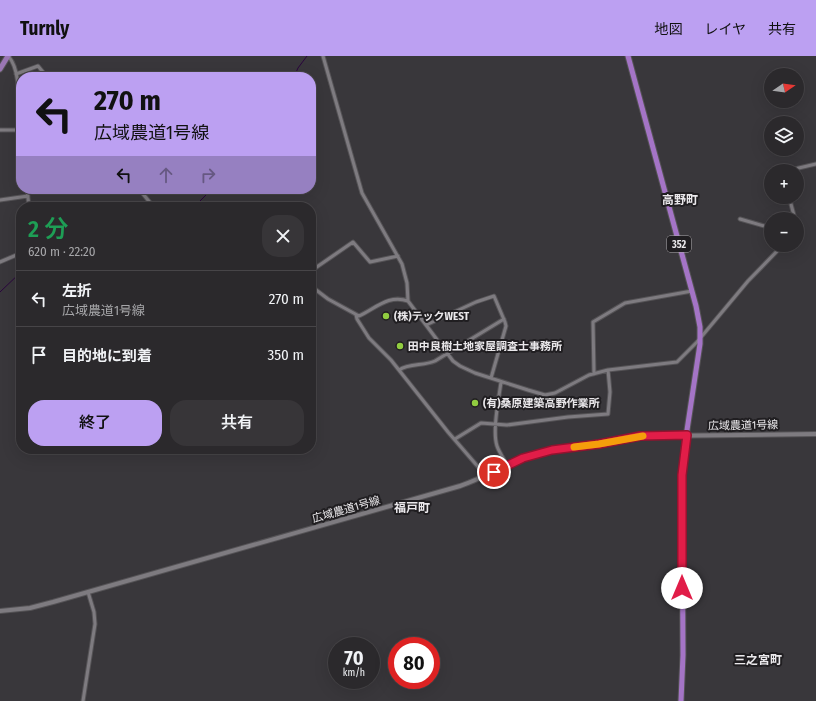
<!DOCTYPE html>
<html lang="ja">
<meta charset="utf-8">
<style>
:root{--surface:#2b292c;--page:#373538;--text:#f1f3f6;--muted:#a6a6a9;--line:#474548;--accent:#bca0f2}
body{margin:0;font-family:"Fira Sans Condensed","Noto Sans JP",sans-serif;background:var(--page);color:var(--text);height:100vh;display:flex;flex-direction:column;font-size:15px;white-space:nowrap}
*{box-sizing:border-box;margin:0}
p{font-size:13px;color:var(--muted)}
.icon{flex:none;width:22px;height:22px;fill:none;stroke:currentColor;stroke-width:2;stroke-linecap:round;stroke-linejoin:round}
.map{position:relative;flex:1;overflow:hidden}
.drawer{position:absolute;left:16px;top:146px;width:300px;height:252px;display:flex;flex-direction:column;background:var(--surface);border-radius:16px;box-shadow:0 4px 16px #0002,0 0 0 1px var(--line)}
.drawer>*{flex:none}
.hud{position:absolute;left:16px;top:16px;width:300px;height:122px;border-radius:16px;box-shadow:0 4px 16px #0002,0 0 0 1px var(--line);background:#bca0f2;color:#111;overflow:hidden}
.needle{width:26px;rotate:77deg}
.buttons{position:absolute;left:764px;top:12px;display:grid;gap:8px}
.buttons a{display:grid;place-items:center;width:40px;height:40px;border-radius:50%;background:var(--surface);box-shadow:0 4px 16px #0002,0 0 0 1px var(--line);font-size:20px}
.speed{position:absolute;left:328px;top:581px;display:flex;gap:8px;font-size:20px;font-weight:700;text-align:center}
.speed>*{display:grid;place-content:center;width:52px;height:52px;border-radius:50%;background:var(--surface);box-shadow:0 4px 16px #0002,0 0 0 1px var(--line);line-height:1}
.speed small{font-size:10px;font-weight:400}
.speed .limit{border:6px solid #d22;background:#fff;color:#111}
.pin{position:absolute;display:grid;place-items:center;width:34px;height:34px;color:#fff;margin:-17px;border:2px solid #fff;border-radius:50%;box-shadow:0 1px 4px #0007}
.me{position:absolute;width:44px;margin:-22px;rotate:0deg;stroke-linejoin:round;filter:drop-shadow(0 0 3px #0008)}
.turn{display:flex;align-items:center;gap:14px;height:84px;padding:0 12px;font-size:18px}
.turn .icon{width:52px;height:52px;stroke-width:2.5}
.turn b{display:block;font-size:28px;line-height:34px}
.lanes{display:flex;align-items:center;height:38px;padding:0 12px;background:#0003;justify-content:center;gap:20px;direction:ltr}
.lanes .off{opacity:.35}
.round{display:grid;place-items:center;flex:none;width:42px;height:42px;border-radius:16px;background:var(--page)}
.summary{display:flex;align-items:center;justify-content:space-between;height:68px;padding:0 12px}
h1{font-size:24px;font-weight:600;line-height:30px;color:#1e9e55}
.action{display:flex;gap:8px;margin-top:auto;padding:8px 12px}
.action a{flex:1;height:46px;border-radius:16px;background:var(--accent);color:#111;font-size:16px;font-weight:600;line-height:46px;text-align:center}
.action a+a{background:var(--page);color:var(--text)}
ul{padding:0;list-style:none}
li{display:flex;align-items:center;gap:12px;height:56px;padding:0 12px;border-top:1px solid var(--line)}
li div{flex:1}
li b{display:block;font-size:15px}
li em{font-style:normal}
header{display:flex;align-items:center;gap:24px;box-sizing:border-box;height:56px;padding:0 20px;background:var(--accent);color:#111}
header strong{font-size:19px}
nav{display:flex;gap:22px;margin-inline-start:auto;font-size:14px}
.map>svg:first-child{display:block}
</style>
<header>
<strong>Turnly</strong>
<nav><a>地図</a><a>レイヤ</a><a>共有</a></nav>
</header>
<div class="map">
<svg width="816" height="645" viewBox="0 0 816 645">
<rect width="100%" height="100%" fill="#39373b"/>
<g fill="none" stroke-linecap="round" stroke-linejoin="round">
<!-- stream -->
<path stroke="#2a043e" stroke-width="1" d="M294,21L298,12L307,0
M194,151L212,133
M0,236L21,216"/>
<!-- minor casing -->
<g stroke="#555356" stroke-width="5">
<path id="minor" d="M8,0C22,14 18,52 19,71C19,78 20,84 21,90
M323,0L362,137L402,208L407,227L408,245L453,305L460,310L475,317L528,334L545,339L555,337L589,319L608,314L677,306L697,286L748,225L783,189
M16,18L38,10L47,21
M0,74H21
M786,115L816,108
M27,133L29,151
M139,133L152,149
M789,141L795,163
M0,144L28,140
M142,151C158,147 177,147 193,151
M740,163L771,172
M797,176L801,177
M0,206L21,197
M311,215L353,186L370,206L398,200
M311,230L328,243L359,260C376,252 389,238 408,245
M356,259L357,263L369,282L391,304L448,376L480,413L485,421
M426,269L476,246L494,240L505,266L506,270L491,322
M399,314C409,307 424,310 435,305L504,263
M594,318L593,266L625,247L692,235
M501,326C499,342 492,375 497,390C499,396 504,403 507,409
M455,383L481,367L507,369L568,361L608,358L610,336L608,314
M83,645L95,568L94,556L88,536"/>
</g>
<!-- tertiary casing -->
<g stroke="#555356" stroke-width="6">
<path id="tertiary" d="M0,555L30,552L53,546L460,430C486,421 508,407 534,398C554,391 576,392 598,389C616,386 634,381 652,380L816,378"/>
</g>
<!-- primary casing -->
<g stroke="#555356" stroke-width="7">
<path id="primary" d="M0,13L8,0"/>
</g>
<!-- trunk casing -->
<g stroke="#555356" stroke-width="7">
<path id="trunk" d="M628,0L696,250L700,271V288L684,394L682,419L683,599L681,645"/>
</g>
<!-- minor -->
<use href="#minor" stroke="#7e7b80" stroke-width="3"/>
<!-- tertiary -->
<use href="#tertiary" stroke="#7e7b80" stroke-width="4"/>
<!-- primary -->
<use href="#primary" stroke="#9a76b4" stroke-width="5"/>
<!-- trunk -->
<use href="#trunk" stroke="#a474c6" stroke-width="5"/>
</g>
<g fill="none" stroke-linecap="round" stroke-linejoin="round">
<!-- route casing -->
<g stroke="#92132f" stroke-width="10">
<path id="route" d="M494,416L523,402L552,394L599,388L640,380L687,379L682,419V532"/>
</g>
<!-- route -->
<use href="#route" stroke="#e11d48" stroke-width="7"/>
<!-- slow -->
<path stroke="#f59e0b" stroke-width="7" d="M574,391L599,388L643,380"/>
</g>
<!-- markers -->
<g fill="#91cd40" stroke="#201e21" stroke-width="1.5">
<circle cx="386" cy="260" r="4"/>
<circle cx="400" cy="290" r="4"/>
<circle cx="475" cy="347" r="4"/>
</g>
<g text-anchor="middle" stroke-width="4" stroke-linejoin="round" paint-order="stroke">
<!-- shield labels -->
<rect fill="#201e21" stroke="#adabae" stroke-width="1" x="667" y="180" width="24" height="16" rx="3"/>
<g font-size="10" font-weight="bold" fill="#eae8eb">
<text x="679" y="192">352</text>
</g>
<!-- poi labels -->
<g font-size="11" font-weight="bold" fill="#eae8eb" stroke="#201e21" text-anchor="start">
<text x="394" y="264">(株)テックWEST</text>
<text x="408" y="294">田中良樹土地家屋調査士事務所</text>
<text x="483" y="351">(有)桑原建築高野作業所</text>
</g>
<!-- street labels -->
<g font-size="11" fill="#eae8eb" stroke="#201e21">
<text transform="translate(743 369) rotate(-1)" y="4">広域農道1号線</text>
<text transform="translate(346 453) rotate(-16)" y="4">広域農道1号線</text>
</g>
<!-- neighbourhood labels -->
<g font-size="12" font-weight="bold" fill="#eae8eb" stroke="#201e21">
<text x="680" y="148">高野町</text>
<text x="412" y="456">福戸町</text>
<text x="758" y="608">三之宮町</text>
</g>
</g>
</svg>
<div class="buttons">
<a><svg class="needle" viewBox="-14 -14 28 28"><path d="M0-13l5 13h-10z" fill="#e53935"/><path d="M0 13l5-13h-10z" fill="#a6a6a9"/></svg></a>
<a><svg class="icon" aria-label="layers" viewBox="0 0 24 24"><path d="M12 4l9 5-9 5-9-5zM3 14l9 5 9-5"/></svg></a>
<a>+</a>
<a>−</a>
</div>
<div class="speed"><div>70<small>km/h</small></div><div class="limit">80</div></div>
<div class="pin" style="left:494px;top:416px;background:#d93025"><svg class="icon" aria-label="arrive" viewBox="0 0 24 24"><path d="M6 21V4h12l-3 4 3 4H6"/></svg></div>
<svg class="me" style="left:682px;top:532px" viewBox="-20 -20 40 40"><circle r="19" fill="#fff"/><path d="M0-13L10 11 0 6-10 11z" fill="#e11d48"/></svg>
<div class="hud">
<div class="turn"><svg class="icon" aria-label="left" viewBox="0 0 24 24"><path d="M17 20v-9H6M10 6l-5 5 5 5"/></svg><div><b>270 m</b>広域農道1号線</div></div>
<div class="lanes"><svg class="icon" aria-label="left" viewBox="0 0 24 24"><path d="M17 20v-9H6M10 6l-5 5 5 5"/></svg><svg class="icon off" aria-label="ahead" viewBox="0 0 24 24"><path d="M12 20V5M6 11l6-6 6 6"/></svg><svg class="icon off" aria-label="right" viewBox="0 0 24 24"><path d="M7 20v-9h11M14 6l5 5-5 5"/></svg></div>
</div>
<section class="drawer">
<div class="summary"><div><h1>2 分</h1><p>620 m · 22:20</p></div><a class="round"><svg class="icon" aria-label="close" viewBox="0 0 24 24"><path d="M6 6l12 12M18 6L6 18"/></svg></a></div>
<ul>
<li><svg class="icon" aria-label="left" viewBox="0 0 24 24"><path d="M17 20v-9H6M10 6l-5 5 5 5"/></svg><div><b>左折</b><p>広域農道1号線</p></div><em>270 m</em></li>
<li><svg class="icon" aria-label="arrive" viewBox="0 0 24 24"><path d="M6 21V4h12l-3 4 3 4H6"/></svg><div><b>目的地に到着</b></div><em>350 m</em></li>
</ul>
<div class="action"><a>終了</a><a>共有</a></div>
</section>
</div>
